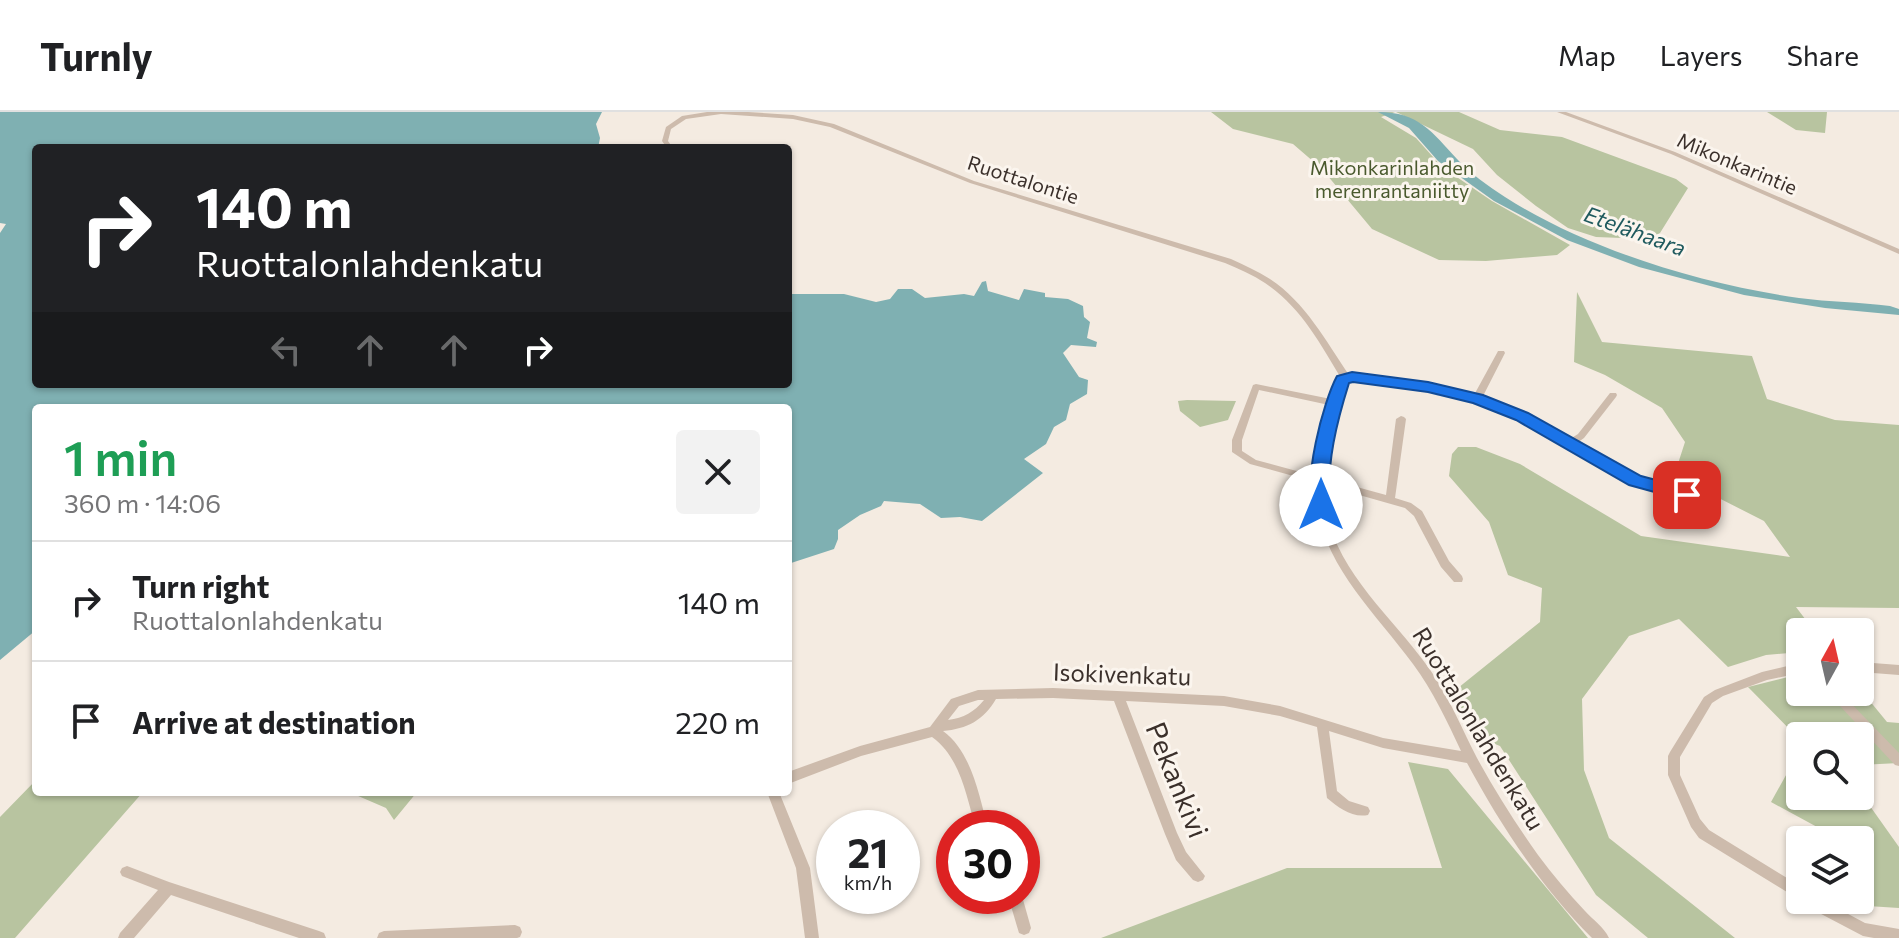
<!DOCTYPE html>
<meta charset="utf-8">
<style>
:root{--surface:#fff;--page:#f2f2f2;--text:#202124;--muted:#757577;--line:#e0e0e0}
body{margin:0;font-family:Commissioner,sans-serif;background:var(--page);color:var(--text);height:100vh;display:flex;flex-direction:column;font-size:30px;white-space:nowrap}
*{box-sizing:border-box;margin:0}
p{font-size:26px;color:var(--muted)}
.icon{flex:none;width:44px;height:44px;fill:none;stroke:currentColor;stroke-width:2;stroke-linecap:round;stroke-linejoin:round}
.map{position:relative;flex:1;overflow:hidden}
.side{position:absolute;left:32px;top:292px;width:760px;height:392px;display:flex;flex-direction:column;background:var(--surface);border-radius:8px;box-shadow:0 2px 6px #0004}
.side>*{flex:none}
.hud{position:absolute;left:32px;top:32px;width:760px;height:244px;border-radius:8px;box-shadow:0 2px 6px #0004;background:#202124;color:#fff;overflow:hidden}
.needle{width:52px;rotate:8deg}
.controls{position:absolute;left:1786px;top:506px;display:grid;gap:16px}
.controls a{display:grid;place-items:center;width:88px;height:88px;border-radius:8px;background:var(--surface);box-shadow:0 2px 6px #0004;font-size:40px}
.speed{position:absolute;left:816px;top:698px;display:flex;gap:16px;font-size:40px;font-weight:700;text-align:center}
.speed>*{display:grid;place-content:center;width:104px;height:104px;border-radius:50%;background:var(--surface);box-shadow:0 2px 6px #0004;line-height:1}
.speed small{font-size:20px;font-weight:400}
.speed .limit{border:12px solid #d22;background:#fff;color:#111}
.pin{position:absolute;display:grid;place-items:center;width:68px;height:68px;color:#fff;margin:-34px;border-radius:16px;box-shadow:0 4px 12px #0006}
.me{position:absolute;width:88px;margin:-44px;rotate:0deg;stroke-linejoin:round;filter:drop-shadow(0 0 6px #0008)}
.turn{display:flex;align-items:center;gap:28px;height:168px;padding:0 32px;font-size:36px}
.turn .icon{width:104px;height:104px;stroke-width:2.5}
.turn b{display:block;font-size:56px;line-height:68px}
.lanes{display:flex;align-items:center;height:76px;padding:0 32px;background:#0003;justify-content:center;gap:40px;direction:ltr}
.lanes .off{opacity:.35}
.round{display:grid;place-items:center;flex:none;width:84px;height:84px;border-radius:8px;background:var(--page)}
.overview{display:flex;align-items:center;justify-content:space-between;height:136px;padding:0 32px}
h1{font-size:48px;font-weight:600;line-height:60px;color:#1e9e55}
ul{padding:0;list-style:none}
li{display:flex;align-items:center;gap:24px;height:120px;padding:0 32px;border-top:2px solid var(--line)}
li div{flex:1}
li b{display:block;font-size:30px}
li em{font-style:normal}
header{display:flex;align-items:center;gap:48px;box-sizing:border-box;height:112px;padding:0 40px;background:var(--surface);border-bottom:2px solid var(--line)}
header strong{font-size:38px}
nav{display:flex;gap:44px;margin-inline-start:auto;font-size:28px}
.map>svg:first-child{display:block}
</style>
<header>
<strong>Turnly</strong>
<nav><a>Map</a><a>Layers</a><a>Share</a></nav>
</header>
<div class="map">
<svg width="1899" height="826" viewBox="0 0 1899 826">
<rect width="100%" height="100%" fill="#f4ebe1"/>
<!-- green -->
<path fill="#b8c4a0" d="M1211,0H1395L1381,5L1416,26L1442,55L1492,89L1570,133L1557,143L1486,149L1439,148L1372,117L1322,57L1293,32L1233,17Z
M1396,0H1459L1500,18L1562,25L1676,67L1688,76L1660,121L1648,127L1596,125L1568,116L1536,94L1497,63L1473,37Z
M1767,0H1827L1825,21L1796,18Z
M1577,180L1602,230L1752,244L1767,287L1835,308L1899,313V496L1796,495L1815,520H1800V540L1766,543L1728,555L1679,507L1629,524L1582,587L1584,658L1609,726L1735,826H1648L1596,783L1500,634L1475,624L1453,580L1540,510L1542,476L1508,463L1489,410L1449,364L1452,342L1458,335H1476L1520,352L1641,424L1790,445L1764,409L1697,375L1673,367L1685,330L1662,296L1605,263L1574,250Z
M1187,288L1236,289L1228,308L1200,315L1180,299L1178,289Z
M1800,562V580H1860V577L1887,610L1899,611V651L1860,653V624H1800V628L1748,575Z
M1800,638V684H1860V680L1899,735V796L1852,793L1855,788H1860V778L1866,767L1860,758V728H1841L1771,690Z
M1408,650L1448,657L1588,826H1101L1287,756H1442Z
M36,668V680H143L15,826H0V705Z
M349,680H417L394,708L386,696Z"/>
<!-- water -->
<path fill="#7fb0b2" d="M0,0H602L596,12L600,26L598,36H36V272H788V182H844L876,190L890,187L898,177H912L925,186L964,182L974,184L982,170L986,169L988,179L1019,188L1024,177L1045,181V185L1068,187L1083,194L1084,205L1090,210L1087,226L1097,230L1096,235L1071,233L1063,241L1079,265L1088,268L1087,282L1070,292L1066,308L1054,315L1046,332L1024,347L1043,361L982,409L960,405L941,406L920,392L884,389L881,394L860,403L838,418V427L834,437L788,452V296H36V518L0,548V121L6,112L0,111Z
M1378,0C1419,0 1432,20 1457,47C1471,62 1488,74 1505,85C1588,138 1702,172 1799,186C1829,190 1860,190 1890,194L1899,197V203L1825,196L1744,183L1639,155L1567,128L1494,89L1438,49L1409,16Z"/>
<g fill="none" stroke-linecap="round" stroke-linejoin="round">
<!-- minor -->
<path fill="#cdbbac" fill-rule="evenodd" d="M707,0H748L793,3L834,12L974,69L1231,147C1244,153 1257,159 1270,167C1305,190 1326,229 1349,263C1366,261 1382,265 1399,268C1425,272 1450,277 1474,283L1497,241L1498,239H1504L1505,241L1482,286L1524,302L1570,327L1578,322L1610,281H1616L1617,283L1616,285L1584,326L1577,331C1615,353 1648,369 1690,381L1692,383L1690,385L1687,386C1643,375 1609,358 1570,335L1566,334L1560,329C1505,298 1464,284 1402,274C1384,270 1365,265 1347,270L1330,320L1324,366L1386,383L1396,307L1401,304L1404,305L1406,307L1395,386L1411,391L1422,399L1449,449L1462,464L1463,467L1462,470H1454L1441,455L1414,404L1405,396L1324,373V375C1325,387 1326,399 1329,411C1347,472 1401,513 1435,565C1451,590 1463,619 1477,646C1495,679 1516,712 1538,743C1553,763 1568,781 1585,799C1593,808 1604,815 1609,826H1592C1541,775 1501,714 1467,651L1383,636L1329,619L1337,679L1349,689L1368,695L1370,699L1368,703C1352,706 1339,696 1327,686L1317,615L1280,604L1224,594L1126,589L1177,721L1186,740L1205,764L1203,768L1198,770L1193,768L1176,748L1165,722L1114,589L1053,586L996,587C984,608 967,617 943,619C972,640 979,684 988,716H976C966,684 961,646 932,625L861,644L788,672V660L860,634L930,615L951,587L978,578L1053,576L1224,584L1280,594L1383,626L1461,639C1447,609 1433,579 1413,552C1372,496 1314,446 1315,370L1250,352L1232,340V328L1253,273L1256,272L1331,287L1339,268L1341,266C1320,231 1300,194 1265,171C1253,163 1239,157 1225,151L970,71L830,15L793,7L721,2L686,7L671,17L668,29L673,36H667L662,29L666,15L682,4ZM1259,278L1329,293L1318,338L1315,364L1256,348L1242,339V328ZM978,588H984C974,600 964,606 948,608L959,594Z
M1557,0H1566L1675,40L1899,137V142L1671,42Z
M1860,550L1899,553V563L1860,560Z
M1800,551V561L1767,568L1723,584L1712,591L1680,645V663L1700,707L1709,718L1800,774V788L1699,726L1691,715L1668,663V644L1670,640L1704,585L1715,578L1762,560Z
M1827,580H1840L1899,641V654L1895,653Z
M767,680H779L810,756L819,826H805L796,756Z
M127,754L169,770L319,819L324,821L326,826H299L171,783L134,826H118L120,821L158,778L122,764L120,760L122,756Z
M1008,784H1022L1031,816L1029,821L1024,823L1019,821Z
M1802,788H1822L1865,811L1899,817V826H1874L1863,824L1804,793Z
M515,813L520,815L522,820L520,825L517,826H377L379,821L384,819Z"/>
</g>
<!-- route -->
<path fill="#1a73e8" stroke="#114b97" stroke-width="2" d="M1352,260L1428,270L1483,283L1528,301L1641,364L1694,378L1696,383L1687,389L1629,373L1516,308L1473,291L1428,280L1353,270L1349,271C1337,309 1326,352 1330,393L1321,399L1314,397C1302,371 1323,290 1337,264Z"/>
<g text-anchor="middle" stroke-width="6" stroke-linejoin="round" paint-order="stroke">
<!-- far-street labels -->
<g font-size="20" fill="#3b302b" stroke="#fbf5ee">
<text transform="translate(1737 52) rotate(23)" y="7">Mikonkarintie</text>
<text transform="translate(1023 68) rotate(18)" y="7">Ruottalontie</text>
</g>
<!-- far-park labels -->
<g font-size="20" fill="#4a5a2e" stroke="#fbf5ee">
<text x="1392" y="63">Mikonkarinlahden<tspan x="1392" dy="23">merenrantaniitty</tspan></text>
</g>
<!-- far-water labels -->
<g font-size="22" font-style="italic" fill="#1f5a5e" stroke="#fbf5ee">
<text transform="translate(1635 119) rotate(20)" y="8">Etelähaara</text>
</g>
<!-- street labels -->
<g font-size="24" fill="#3b302b" stroke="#fbf5ee">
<text transform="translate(1122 563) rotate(2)" y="8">Isokivenkatu</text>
<text transform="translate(1478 617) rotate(59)" y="8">Ruottalonlahdenkatu</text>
</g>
<!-- near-street labels -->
<g font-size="28" fill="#3b302b" stroke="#fbf5ee">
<text transform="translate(1177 668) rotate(68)" y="10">Pekankivi</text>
</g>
</g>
</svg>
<div class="controls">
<a><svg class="needle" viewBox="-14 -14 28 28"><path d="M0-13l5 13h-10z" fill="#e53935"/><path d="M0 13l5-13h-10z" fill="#757577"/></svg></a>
<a><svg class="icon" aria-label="search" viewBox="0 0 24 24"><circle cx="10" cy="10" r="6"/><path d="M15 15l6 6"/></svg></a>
<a><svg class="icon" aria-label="layers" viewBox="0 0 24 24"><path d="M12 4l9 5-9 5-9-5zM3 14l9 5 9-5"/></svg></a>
</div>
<div class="speed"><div>21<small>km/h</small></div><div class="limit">30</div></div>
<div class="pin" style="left:1687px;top:383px;background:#d93025"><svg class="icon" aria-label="arrive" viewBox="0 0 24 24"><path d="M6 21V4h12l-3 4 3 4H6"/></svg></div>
<svg class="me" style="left:1321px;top:393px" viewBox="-20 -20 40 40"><circle r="19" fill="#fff"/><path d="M0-13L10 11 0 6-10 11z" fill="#1a73e8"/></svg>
<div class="hud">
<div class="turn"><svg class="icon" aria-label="right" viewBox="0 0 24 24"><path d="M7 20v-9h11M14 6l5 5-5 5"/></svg><div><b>140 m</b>Ruottalonlahdenkatu</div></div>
<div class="lanes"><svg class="icon off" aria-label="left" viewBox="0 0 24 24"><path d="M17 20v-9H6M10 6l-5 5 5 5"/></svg><svg class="icon off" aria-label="ahead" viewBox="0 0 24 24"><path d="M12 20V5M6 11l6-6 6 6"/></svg><svg class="icon off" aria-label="ahead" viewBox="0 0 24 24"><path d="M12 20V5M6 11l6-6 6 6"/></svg><svg class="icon" aria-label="right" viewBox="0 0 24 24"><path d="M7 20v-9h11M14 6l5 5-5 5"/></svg></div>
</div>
<section class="side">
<div class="overview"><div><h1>1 min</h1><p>360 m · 14:06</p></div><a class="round"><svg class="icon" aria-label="close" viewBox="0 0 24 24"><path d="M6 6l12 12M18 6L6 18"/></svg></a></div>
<ul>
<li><svg class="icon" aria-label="right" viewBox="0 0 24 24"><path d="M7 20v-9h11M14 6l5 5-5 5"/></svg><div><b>Turn right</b><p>Ruottalonlahdenkatu</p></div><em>140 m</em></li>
<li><svg class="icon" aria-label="arrive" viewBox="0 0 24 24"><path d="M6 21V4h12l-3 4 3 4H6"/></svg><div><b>Arrive at destination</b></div><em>220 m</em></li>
</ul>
</section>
</div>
